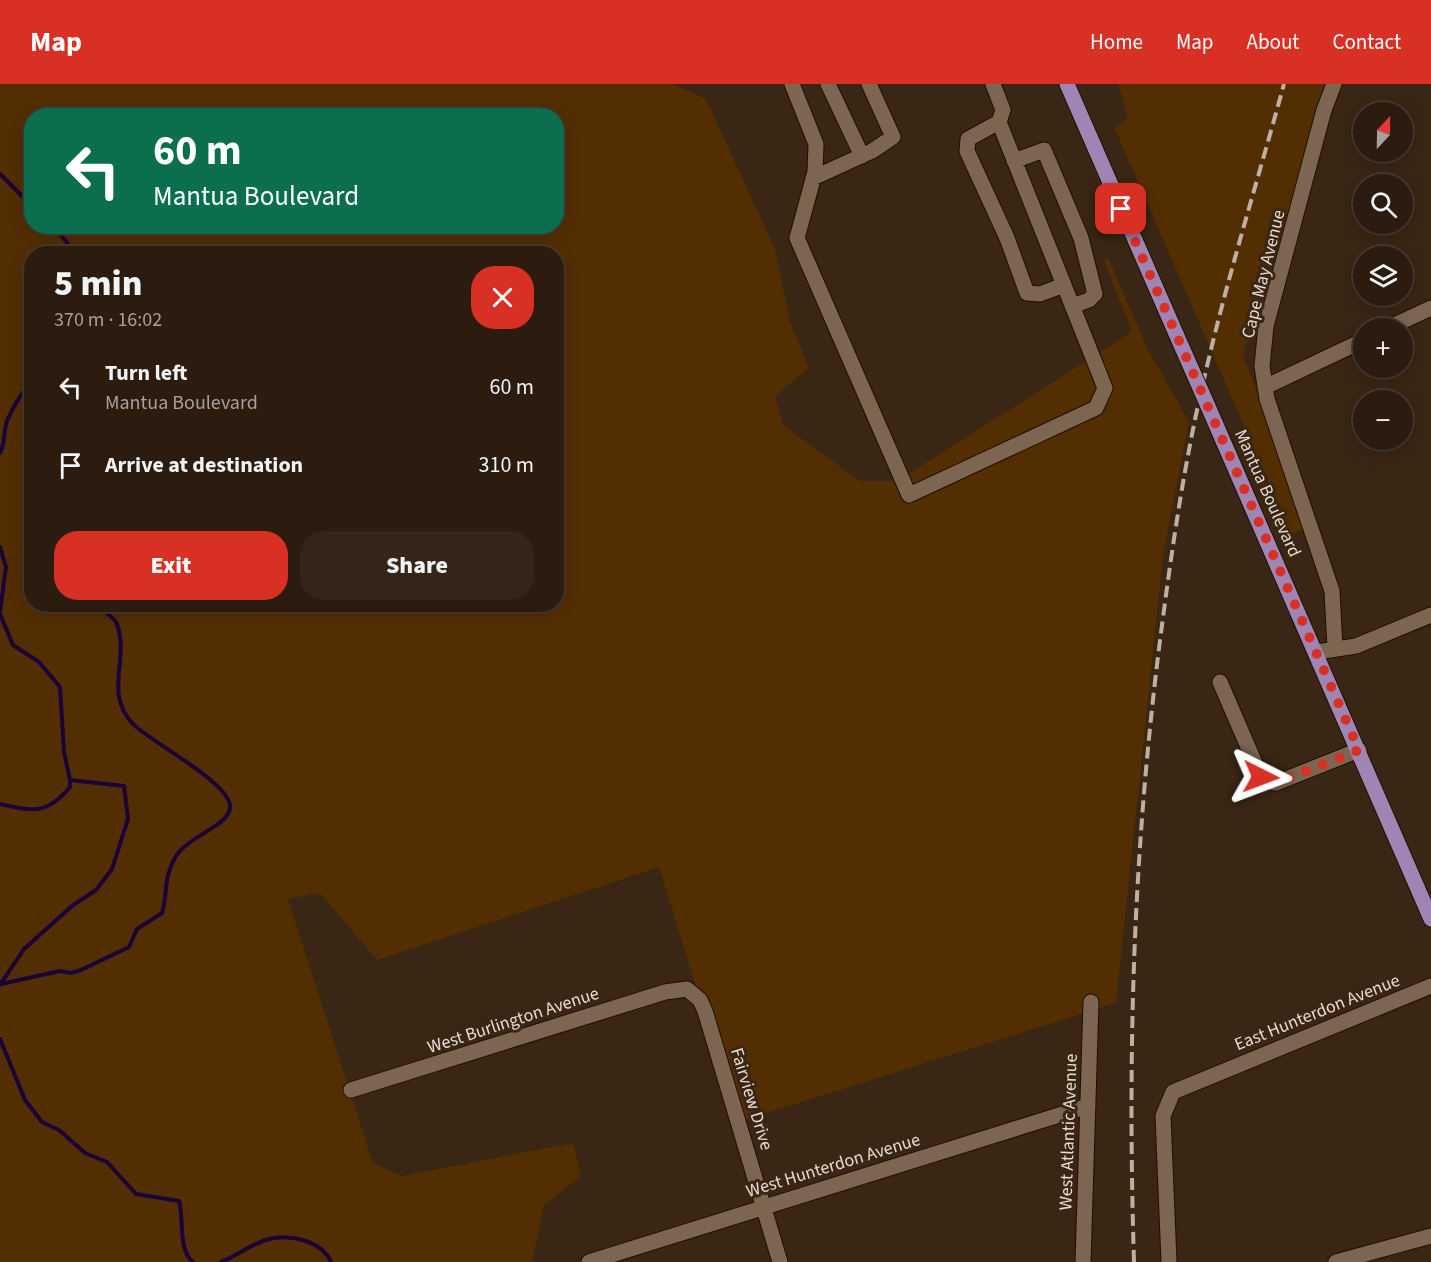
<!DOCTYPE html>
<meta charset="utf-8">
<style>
:root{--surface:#2b1c0f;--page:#332518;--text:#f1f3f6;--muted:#a6a19e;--line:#473a2f;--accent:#d93025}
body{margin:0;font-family:"Source Sans 3",sans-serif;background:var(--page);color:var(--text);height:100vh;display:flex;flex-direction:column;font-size:22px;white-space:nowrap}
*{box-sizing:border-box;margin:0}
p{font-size:20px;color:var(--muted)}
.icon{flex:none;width:33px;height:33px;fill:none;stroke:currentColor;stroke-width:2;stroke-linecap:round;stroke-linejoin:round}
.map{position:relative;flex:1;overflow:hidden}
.side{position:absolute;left:24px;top:162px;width:540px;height:366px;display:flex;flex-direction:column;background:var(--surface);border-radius:24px;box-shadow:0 3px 15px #0003,0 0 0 2px var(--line)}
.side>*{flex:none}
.guide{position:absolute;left:24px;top:24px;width:540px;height:126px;border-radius:24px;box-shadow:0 3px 15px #0003,0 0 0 2px var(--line);background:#0b6e4f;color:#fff;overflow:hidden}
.needle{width:39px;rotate:22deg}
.fabs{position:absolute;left:1353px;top:18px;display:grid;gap:12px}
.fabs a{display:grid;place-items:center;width:60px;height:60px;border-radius:50%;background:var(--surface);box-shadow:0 3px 15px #0003,0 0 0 2px var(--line);font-size:30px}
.pin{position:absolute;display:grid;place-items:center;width:51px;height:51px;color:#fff;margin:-26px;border-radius:12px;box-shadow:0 3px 9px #0006}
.me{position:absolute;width:66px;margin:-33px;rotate:93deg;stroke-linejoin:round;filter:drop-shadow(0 0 4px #0008)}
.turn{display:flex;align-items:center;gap:21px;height:126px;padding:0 30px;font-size:27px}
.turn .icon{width:78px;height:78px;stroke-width:2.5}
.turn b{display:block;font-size:42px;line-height:51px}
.round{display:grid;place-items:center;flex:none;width:63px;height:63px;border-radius:24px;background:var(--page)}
.overview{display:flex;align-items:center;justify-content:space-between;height:102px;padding:0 30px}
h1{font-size:36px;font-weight:800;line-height:45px}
.primary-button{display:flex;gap:12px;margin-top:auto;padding:12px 30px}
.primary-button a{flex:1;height:69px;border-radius:24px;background:var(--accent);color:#fff;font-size:24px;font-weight:800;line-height:69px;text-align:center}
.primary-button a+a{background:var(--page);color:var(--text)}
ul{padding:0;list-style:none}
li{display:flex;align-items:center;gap:18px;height:78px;padding:0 30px}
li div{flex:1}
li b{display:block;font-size:22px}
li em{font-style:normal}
header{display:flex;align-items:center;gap:36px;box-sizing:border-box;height:84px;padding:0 30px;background:var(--accent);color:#fff}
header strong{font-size:28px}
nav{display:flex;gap:33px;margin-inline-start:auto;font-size:21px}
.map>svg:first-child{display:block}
</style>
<header>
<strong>Map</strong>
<nav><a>Home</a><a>Map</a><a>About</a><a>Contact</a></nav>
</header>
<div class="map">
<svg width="1431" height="1178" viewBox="0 0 1431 1178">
<rect width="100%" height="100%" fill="#392614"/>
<!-- green -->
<path fill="#532e03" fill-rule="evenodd" d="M0,0H673L706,15L775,165L790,237L809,284L775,312L783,341L860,397H897L1132,248L1104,176L1108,174L1149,268L1189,337L1163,472L1116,919L738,1038L659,783L377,876L320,809L288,815L373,1079L402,1092L573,1059L581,1092L544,1121L532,1178H0ZM32,32H556V142H32ZM32,170H556V520H32Z
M1118,0H1332L1243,271L1309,443L1291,450L1115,45L1128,33Z"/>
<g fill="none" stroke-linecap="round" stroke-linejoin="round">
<!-- stream -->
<path stroke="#1a0437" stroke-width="4" d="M0,90L32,122
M52,142L66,157L73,170
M0,369C6,358 3,348 7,337C13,322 22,309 32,296
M0,463L6,483L0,527
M0,530L13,561L39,578L60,603L64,668L70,696L124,702L128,735L112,785L96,806L72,822L24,865L0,901
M0,720C33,728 48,730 70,703V697
M1,900L60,887L71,889L81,886L129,863L137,845L162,829C168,809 163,793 176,772C189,752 226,743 230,725C235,701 149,657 133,640C103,609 130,574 117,540C114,532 103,529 99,520
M0,955L25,1016L42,1038L59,1046L85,1069L107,1078L136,1110L179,1117C184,1135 178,1167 193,1178
M221,1178C236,1172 253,1159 269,1155C291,1150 322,1157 331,1178"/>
<!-- minor casing -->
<g stroke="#200f00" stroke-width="17">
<path id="minor" d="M792,0L816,60L815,88L797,154L909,411L1096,324L1105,304L999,38L1003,26L993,0
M828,0L862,72
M1334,0L1324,26L1266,242L1262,282L1267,315L1332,507L1335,564
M999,38L968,55L967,67L1007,154L1027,209L1040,210L1064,201
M1014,77L1044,66L1081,154L1095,210L1089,216L1072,222
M813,94L872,67L893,53L869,0
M1388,244L1431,224
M1265,303L1364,256
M1317,568L1356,562L1431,531
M1220,598L1258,686L1265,697L1276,699L1359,666
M351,1006L665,908L687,905L700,916L705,927L780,1178
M589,1178L1088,1022
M1083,1178L1091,918
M1169,1178L1163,1032L1173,1008L1431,902
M1336,1178L1431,1152"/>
</g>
<!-- major casing -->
<g stroke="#200f00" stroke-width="17">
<path id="major" d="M1067,0L1177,252
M1207,320L1431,835"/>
</g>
<!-- minor -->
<use href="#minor" stroke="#7c6551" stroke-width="15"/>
<!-- major -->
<use href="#major" stroke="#9f85b4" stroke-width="15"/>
<!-- rail -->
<path stroke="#beb0a2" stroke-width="4" stroke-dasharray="12 6" stroke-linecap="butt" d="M1134,1178C1127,955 1134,747 1164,526C1175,443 1188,359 1208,278C1230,185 1259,92 1284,0"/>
<!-- major-bridge casing -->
<g stroke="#200f00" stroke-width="17" stroke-linecap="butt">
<path id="major-bridge" d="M1177,252L1207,320"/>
</g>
<!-- major-bridge -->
<use href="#major-bridge" stroke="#9f85b4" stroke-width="15"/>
</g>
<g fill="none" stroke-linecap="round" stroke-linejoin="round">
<!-- route -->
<path stroke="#d93025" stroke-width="10" stroke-dasharray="0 18" d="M1121,125L1359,666L1276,699H1271L1261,693"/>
</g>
<g text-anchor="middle" stroke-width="6" stroke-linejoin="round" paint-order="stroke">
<!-- street labels -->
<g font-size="18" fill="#e8dbcf" stroke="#392614">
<text transform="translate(1263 190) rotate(-76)" y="6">Cape May Avenue</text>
<text transform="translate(1268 409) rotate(66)" y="6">Mantua Boulevard</text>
<text transform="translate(1317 928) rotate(-22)" y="6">East Hunterdon Avenue</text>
<text transform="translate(513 936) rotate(-18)" y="6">West Burlington Avenue</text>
<text transform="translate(752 1015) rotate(73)" y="6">Fairview Drive</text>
<text transform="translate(1068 1048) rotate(-88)" y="6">West Atlantic Avenue</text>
<text transform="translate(833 1081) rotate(-17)" y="6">West Hunterdon Avenue</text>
</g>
</g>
</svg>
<div class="fabs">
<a><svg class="needle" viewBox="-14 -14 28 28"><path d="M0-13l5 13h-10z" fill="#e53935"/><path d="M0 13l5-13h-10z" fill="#a6a19e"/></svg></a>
<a><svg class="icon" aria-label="search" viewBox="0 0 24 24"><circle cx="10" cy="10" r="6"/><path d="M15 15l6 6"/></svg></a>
<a><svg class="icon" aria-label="layers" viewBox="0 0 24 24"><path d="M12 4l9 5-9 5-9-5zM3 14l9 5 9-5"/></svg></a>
<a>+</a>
<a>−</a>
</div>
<div class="pin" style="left:1121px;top:125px;background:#d93025"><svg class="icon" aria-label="arrive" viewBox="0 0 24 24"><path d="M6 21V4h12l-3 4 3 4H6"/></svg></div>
<svg class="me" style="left:1261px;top:693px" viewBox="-20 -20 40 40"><path d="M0-17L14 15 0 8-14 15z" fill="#d93025" stroke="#fff" stroke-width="4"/></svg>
<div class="guide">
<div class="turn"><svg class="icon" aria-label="left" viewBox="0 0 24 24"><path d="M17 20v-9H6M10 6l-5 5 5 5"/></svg><div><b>60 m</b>Mantua Boulevard</div></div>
</div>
<section class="side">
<div class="overview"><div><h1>5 min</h1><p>370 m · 16:02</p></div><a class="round" style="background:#d93025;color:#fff"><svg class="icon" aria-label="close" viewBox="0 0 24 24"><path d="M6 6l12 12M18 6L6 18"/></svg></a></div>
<ul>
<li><svg class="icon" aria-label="left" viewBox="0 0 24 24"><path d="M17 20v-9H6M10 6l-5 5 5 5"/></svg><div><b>Turn left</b><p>Mantua Boulevard</p></div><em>60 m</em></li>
<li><svg class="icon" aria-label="arrive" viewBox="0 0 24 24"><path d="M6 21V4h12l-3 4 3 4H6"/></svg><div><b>Arrive at destination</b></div><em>310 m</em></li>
</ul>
<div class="primary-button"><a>Exit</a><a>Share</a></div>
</section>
</div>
